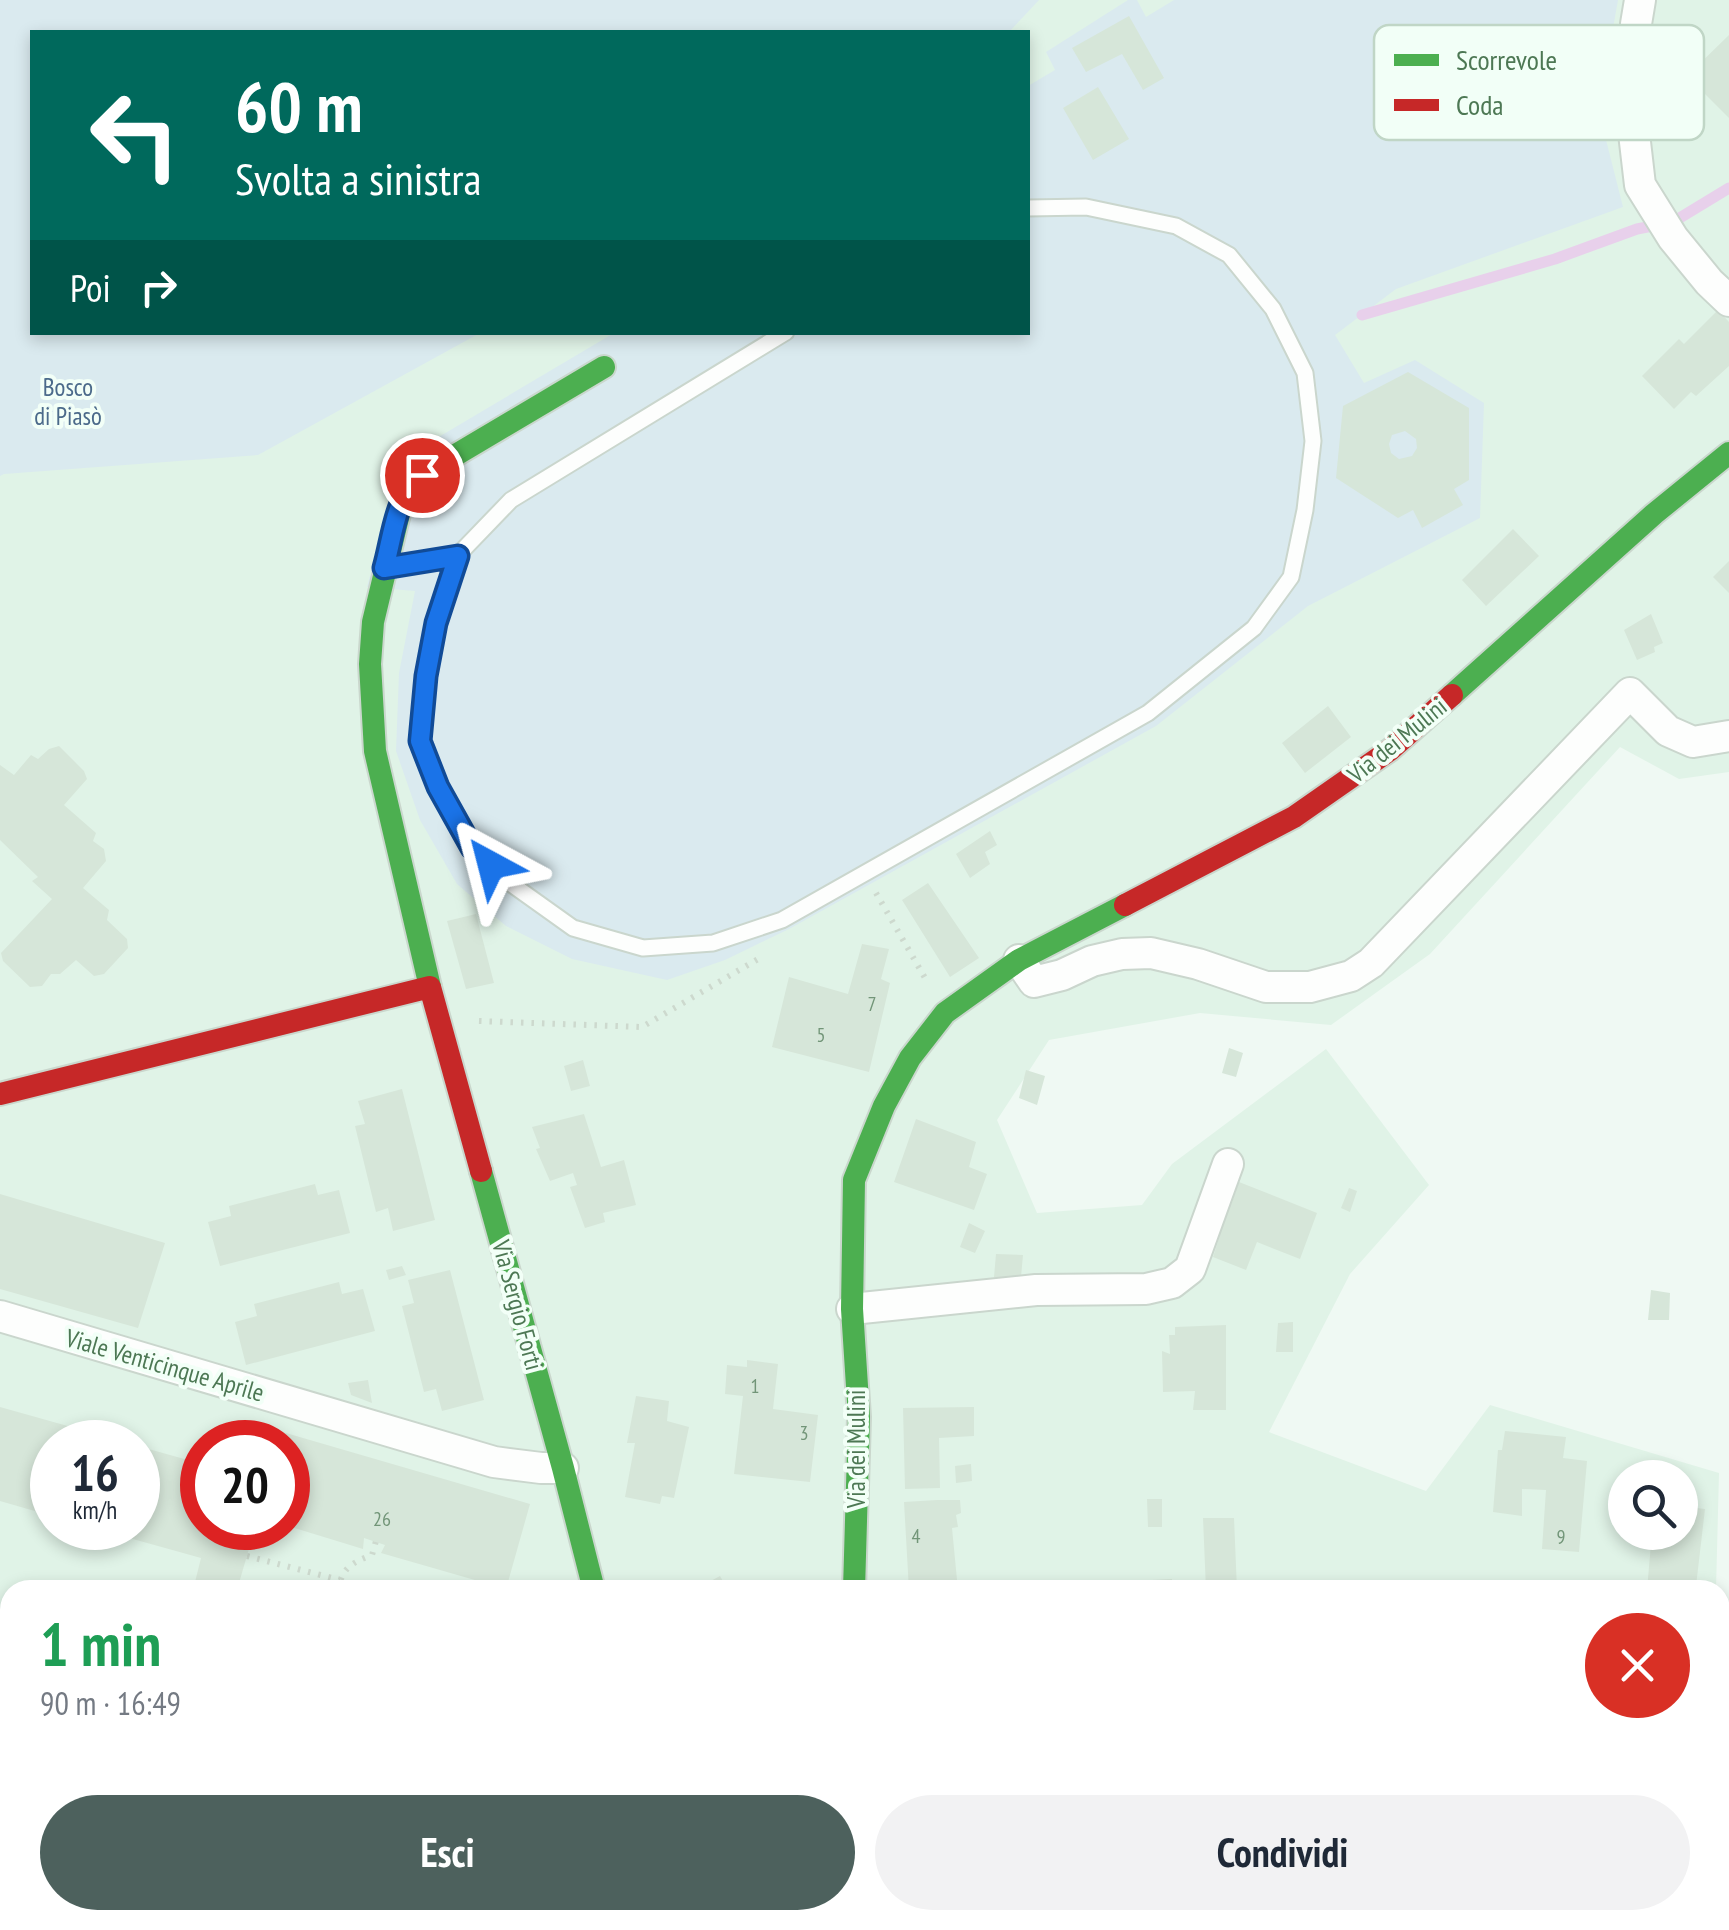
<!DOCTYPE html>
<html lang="it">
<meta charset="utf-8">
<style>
:root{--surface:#fff;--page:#f2f2f3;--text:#1f2937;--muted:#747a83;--accent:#4d615d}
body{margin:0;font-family:"PT Sans Narrow",sans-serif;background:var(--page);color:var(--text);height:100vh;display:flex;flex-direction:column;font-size:38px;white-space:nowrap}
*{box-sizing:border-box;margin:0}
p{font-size:32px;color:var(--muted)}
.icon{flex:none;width:55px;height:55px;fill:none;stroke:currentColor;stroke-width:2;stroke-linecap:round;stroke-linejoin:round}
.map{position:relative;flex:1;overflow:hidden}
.sheet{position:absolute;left:0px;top:1580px;width:1730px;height:350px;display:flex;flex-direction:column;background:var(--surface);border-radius:30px 30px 0 0;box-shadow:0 5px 15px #0003}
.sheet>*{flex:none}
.top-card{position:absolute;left:30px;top:30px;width:1000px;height:305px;border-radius:0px;box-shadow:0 5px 15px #0003;background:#00695c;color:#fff;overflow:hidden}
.fabs{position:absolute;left:1608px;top:1460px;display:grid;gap:20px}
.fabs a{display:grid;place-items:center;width:90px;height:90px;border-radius:50%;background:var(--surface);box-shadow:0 5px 15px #0003;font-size:50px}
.speed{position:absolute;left:30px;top:1420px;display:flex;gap:20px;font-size:50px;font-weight:700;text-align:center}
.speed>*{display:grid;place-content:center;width:130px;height:130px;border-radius:50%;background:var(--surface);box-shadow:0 5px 15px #0003;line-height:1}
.speed small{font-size:25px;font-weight:400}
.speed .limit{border:15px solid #d22;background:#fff;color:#111}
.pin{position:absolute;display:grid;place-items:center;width:85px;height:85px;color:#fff;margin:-42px;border:5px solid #fff;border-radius:50%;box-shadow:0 2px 10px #0007}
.me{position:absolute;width:110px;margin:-55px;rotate:322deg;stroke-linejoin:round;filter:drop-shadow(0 0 8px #0008)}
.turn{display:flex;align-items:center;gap:35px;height:210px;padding:0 40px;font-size:45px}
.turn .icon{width:130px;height:130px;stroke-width:2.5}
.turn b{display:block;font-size:70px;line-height:85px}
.then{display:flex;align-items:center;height:95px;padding:0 40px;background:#0003;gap:20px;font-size:38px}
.round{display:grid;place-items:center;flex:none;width:105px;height:105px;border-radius:52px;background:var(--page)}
.headline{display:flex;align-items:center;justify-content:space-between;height:170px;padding:0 40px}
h1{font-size:60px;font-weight:800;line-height:75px;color:#1e9e55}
.button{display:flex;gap:20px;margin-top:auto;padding:20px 40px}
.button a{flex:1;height:115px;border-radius:60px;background:var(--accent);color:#fff;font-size:40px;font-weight:800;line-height:115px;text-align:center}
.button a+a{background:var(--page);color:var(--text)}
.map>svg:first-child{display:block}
</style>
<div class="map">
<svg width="1729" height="1930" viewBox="0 0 1729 1930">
<rect width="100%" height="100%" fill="#eff9f3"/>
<!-- residential -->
<path fill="#e0f3e7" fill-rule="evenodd" d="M0,0H1729V772L1679,779L1620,747L1430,954L1331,1025L1200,1013L1049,1040L997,1120L1037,1213L1142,1205L1172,1164L1326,1049L1429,1185L1350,1274L1269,1432L1426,1491L1490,1405L1719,1473L1716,1590H10V1920H1720V1626L1729,1630V1930H0ZM32,32H1028V332H32ZM52,1442H138V1528H52ZM202,1442H288V1528H202ZM1625,1478H1680V1532H1625Z"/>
<!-- green -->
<path fill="#daeaef" d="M0,0H1039L1009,32H32V332L480,333L258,455L4,474L0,476Z
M1128,0H1137L1146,17L1174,0H1618L1606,67L1603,128L1623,207L1396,289L1335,335L1364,383L1415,360L1484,403L1480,518L1308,606L1156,726L789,929L725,960L667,980L572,959L506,926L457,884L420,820L396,751L399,673L415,591L367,587L384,522L410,454L614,333L1028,332V86L1055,70L1046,52Z"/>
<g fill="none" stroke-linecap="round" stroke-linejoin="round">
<!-- stream -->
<path stroke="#e8d0eb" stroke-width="11" d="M1362,315L1555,259L1637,229L1673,222L1729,188"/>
</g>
<!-- building -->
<path fill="#d6e6d9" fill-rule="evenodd" d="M1129,16L1164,78L1143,90L1122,54L1086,72L1072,48Z
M1729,35V118L1687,76Z
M1098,87L1129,139L1093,160L1063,108Z
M1718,310L1729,322V366L1696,396L1691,392L1674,409L1642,376L1679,339L1684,344Z
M1408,372L1469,408V480L1454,489L1463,505L1422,528L1413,510L1398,518L1336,478L1343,406ZM1405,431L1416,439L1417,448L1412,456L1399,459L1391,453L1389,444L1392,435Z
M1513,529L1539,556L1486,606L1462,580Z
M1729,561V593L1713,577Z
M1651,614L1663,643L1654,647L1655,652L1637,660L1624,630Z
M1328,706L1351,737L1305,773L1282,743Z
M59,746L84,771L87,779L64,805L96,833L93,841L104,849L106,861L83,888L109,910L107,920L127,939L128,948L104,974L94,976L76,960L60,974H51L42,986L30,987L3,961L1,953L52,899L32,881L38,877L0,840V765L14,775L31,755L38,759L49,749Z
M990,831L997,845L985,852L990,864L970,878L956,854Z
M928,883L979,958L950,977L902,900Z
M476,914L494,983L466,989L447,921Z
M862,944L889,949L881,979L890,983L869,1072L772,1047L789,977L848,994Z
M1229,1048L1243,1053L1236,1077L1222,1073Z
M583,1060L590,1086L571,1091L564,1066Z
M1026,1070L1045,1076L1037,1105L1019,1098Z
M402,1089L435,1220L393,1231L388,1208L376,1212L355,1126L365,1124L358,1101Z
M584,1114L601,1167L624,1160L636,1205L603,1213L605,1222L585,1228L570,1187L577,1185L573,1173L550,1181L536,1149L540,1148L532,1127Z
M916,1119L976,1142L969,1167L987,1174L974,1210L894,1182Z
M1239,1182L1317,1213L1300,1259L1257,1242L1246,1270L1213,1257L1220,1235L1213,1233L1223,1202L1231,1205Z
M315,1184L318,1195L339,1190L350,1233L220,1266L208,1222L231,1216L229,1206Z
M1349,1188L1357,1191L1350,1212L1341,1208Z
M0,1194L165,1243L138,1328L0,1289Z
M969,1223L985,1231L975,1253L960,1247Z
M996,1254L1023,1255L1021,1277H994Z
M402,1266L406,1275L389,1280L386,1270Z
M450,1270L484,1400L442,1411L436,1389L424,1392L402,1306L414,1303L408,1280Z
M339,1282L342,1294L363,1289L375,1331L246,1365L235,1322L257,1316L254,1304Z
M1651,1290L1670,1293L1669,1320H1648Z
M1293,1322V1352H1276L1278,1323Z
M1226,1325V1410H1193L1195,1391L1163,1392L1162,1351L1170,1354L1169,1335H1175V1327Z
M747,1360L778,1364L773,1409L818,1415L810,1482L734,1474L743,1396L725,1394L727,1365L747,1367Z
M368,1380L372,1403L351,1395L348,1383Z
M636,1396L669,1401L667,1421L689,1427L674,1498L662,1496L660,1504L625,1497L635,1443H627Z
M0,1407L121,1441L120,1442H52V1516L0,1501Z
M974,1407V1436L939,1438L940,1488L905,1489L903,1408Z
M279,1431L530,1504L506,1589L381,1553L385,1545L364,1538L363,1549L288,1526V1442H277Z
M1505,1431L1566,1437L1563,1458L1587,1461L1579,1552L1542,1549L1546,1490L1522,1489V1516L1493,1512L1498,1450H1502Z
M138,1446L202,1464V1528H255L237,1590H193L201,1558L97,1529L138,1528Z
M971,1464L972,1481L956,1483L955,1466Z
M1147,1499H1162V1527H1148Z
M937,1500H960L961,1513L956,1515L958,1527L952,1528L958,1590H909L904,1502Z
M1680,1506L1705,1509L1696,1586L1682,1583L1681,1590H1647L1652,1532H1680Z
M1203,1518H1234L1237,1590H1206Z
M720,1576L728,1590H694Z
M1172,1579V1590H1152V1580Z
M1729,1723V1792L1720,1788V1743Z
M10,1864V1905L0,1901V1889Z
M32,1920H86L82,1930H57Z
M161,1920H213L209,1930H157Z
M519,1920H646L642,1930H544Z"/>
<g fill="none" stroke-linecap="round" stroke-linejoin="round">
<!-- lane casing -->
<g stroke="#cad6cd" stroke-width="19">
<path id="lane" d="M786,332L511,500L458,555L437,623L425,676L420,741L438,787L472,847L510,883L573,928L643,948L713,943L782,920L1148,713L1254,628L1291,577L1305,510L1313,441L1305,373L1273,309L1229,255L1176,226L1086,207L1028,208
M388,567L458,555"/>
</g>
<!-- street casing -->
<g stroke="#cad6cd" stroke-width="34">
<path id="street" d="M1640,0L1636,24L1630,99L1640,185L1673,238L1709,282L1729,301
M1019,960L1034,982L1062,975L1092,961L1122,954L1151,953L1198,964L1266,987H1310L1351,976L1371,963L1630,693L1668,731L1693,742L1729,736
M852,1309L1036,1290L1146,1289L1172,1283L1190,1269L1228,1164
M0,1316L494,1462L541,1468H563
M0,1748L10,1752
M435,1920L462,1930
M693,1920L699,1930
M903,1920L990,1930
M1680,1920L1686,1930
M736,1930L739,1920
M773,1930L788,1920"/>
</g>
<!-- fast casing -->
<g stroke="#cad7cd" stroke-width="26">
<path id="fast" d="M1452,695L1654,514L1729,453
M430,987L375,751L370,664L373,622L403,497L411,484L422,475L604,367
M481,1171L563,1468L594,1590
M854,1590L859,1417L852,1309L854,1180L884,1106L910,1058L945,1013L1019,960L1125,905"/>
</g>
<!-- jam casing -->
<g stroke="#cad7cd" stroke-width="26">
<path id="jam" d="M1125,905L1294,817L1390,750L1452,695
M0,1094L430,987L481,1171"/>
</g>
<!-- path -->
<path stroke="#cdd9ce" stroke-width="6" stroke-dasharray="2.5 8" stroke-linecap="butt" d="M876,893L925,978
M479,1021L642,1027L758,959
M248,1442L253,1425
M247,1556L340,1580
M339,1590C340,1569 353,1562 372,1555L376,1541"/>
<!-- lane -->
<use href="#lane" stroke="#fdfefd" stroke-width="15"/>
<!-- street -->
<use href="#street" stroke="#fdfefd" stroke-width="30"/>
<!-- fast -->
<use href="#fast" stroke="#4caf50" stroke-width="22"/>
<!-- jam -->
<use href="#jam" stroke="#c62828" stroke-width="22"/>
</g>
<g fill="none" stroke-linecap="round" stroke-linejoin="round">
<!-- route casing -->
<g stroke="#114b97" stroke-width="25">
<path id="route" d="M422,475C395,495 393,537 384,568L458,556L436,623L426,676L420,741L438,787L472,848L491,865"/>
</g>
<!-- route -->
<use href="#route" stroke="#1a73e8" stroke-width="18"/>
</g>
<g text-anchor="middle" stroke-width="8" stroke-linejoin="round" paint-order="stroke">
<!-- number labels -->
<g font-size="20" fill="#729578">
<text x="872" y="1011">7</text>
<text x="821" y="1042">5</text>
<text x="755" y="1393">1</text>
<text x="804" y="1440">3</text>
<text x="382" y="1526">26</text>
<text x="916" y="1543">4</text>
<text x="1561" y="1544">9</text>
</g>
<!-- park labels -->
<g font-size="25" fill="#4b6a8a" stroke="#f2fff7">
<text x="68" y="396">Bosco<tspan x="68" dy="29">di Piasò</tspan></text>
</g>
<!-- street labels -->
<g font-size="25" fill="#4d7854" stroke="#f2fff7">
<text transform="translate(1397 740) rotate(-39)" y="9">Via dei Mulini</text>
<text transform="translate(518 1305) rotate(75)" y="9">Via Sergio Forti</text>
<text transform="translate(165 1365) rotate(16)" y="9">Viale Venticinque Aprile</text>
<text transform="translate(856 1449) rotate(-90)" y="9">Via dei Mulini</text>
</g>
</g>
<!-- legend -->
<rect x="1374" y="25" width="330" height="115" rx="15" fill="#f2fff7" stroke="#c0d6c6" stroke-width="2.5"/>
<rect x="1394" y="54" width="45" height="12" fill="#4caf50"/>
<rect x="1394" y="99" width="45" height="12" fill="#c62828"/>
<g font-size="28" fill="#4d7854">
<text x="1456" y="70">Scorrevole</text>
<text x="1456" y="115">Coda</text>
</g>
</svg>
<div class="fabs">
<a><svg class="icon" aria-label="search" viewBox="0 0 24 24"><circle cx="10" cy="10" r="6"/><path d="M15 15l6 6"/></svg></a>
</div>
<div class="speed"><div>16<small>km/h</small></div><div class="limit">20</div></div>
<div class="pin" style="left:422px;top:475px;background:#d93025"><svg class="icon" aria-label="arrive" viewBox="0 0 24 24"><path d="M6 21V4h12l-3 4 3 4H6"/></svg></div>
<svg class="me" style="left:491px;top:865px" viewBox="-20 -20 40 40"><path d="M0-17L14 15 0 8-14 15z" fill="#1a73e8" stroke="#fff" stroke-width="4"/></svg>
<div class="top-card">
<div class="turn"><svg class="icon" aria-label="left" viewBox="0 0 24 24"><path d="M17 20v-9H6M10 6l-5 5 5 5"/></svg><div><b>60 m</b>Svolta a sinistra</div></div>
<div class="then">Poi<svg class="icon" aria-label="right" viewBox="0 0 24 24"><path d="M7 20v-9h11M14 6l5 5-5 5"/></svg></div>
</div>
<section class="sheet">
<div class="headline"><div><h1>1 min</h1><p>90 m · 16:49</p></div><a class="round" style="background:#d93025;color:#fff"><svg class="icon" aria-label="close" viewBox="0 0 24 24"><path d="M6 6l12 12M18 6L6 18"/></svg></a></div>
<div class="button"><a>Esci</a><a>Condividi</a></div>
</section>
</div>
